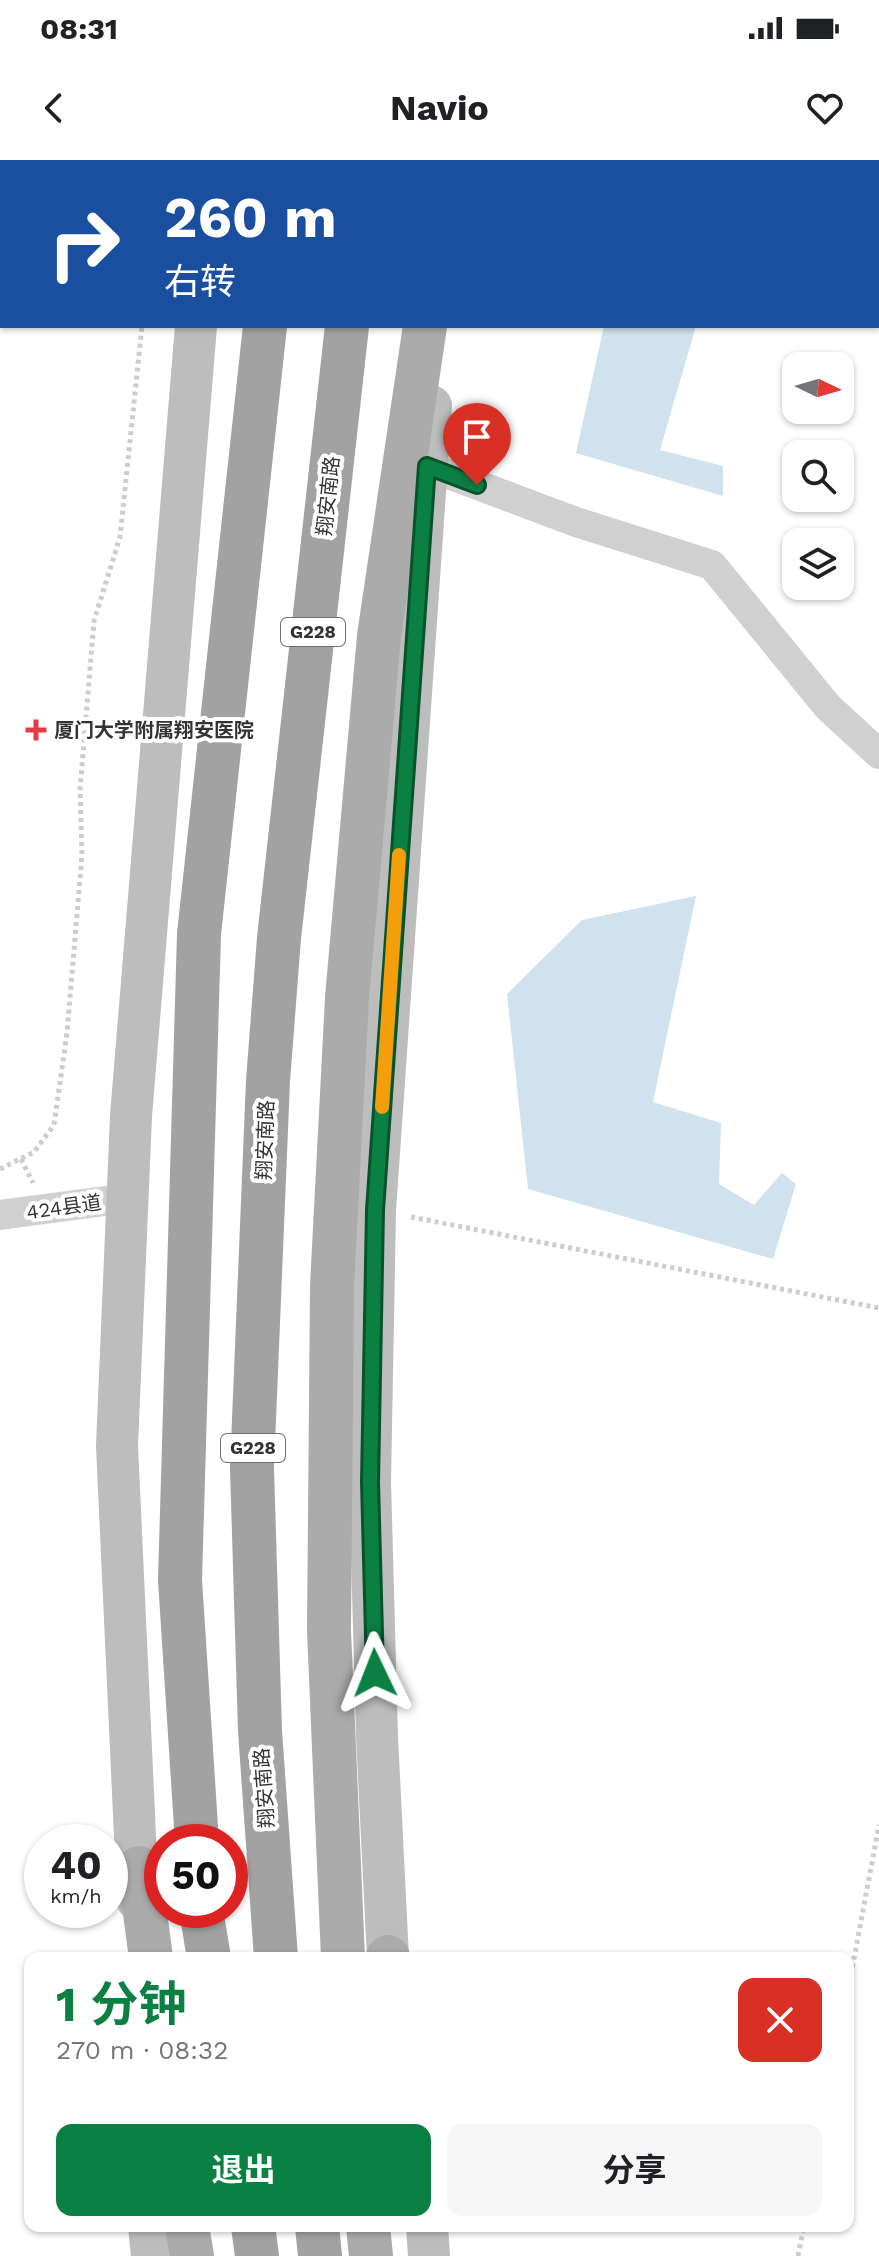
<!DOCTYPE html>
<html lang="zh">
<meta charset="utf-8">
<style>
:root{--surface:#fff;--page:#f6f6f6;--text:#202124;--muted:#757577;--accent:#0b8043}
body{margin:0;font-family:"Work Sans","Noto Sans SC",sans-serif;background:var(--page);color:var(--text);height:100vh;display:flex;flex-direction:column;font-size:30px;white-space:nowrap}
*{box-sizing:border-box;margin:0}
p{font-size:26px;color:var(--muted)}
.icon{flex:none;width:44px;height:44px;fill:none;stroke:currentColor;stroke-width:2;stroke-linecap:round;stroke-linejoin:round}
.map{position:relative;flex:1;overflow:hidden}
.sheet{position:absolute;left:24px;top:1792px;width:830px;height:280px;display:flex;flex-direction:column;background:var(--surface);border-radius:16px;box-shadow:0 2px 6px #0004}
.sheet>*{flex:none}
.guide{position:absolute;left:0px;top:0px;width:880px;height:168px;box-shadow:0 2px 6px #0004;background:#1a4fa0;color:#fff;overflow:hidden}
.needle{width:52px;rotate:95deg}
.tools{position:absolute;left:782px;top:192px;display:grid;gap:16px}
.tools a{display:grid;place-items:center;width:72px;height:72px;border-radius:16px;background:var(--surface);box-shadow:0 2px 6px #0004;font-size:40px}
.speed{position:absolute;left:24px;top:1664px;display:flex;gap:16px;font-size:40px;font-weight:700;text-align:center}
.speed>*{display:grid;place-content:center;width:104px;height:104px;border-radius:50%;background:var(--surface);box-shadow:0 2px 6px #0004;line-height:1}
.speed small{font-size:20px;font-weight:400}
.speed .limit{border:12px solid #d22;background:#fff;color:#111}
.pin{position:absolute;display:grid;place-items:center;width:68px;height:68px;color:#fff;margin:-82px -34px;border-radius:50% 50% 50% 0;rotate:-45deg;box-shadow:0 0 8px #0007}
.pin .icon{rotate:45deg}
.me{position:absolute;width:88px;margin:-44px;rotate:358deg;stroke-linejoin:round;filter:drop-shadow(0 0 6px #0008)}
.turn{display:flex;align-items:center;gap:28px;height:168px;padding:0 32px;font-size:36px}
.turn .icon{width:104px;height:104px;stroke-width:2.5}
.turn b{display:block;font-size:56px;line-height:68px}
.round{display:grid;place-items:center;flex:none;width:84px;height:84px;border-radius:16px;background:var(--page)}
.head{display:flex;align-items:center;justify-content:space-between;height:136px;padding:0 32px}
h1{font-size:48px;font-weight:700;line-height:60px;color:var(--accent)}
.button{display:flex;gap:16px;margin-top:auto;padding:16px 32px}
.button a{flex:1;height:92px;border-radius:16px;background:var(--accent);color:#fff;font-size:32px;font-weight:700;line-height:92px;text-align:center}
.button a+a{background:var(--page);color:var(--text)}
.status{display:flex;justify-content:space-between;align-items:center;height:56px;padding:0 40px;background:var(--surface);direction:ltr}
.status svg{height:22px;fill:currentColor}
header{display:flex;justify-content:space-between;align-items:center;height:104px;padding:0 32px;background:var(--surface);font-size:36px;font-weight:700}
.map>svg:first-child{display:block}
</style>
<div class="status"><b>08:31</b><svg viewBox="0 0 49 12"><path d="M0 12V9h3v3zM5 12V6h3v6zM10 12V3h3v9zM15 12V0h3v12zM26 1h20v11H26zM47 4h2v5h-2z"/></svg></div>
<header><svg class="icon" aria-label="back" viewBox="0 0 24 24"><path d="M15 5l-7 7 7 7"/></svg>Navio<svg class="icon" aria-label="heart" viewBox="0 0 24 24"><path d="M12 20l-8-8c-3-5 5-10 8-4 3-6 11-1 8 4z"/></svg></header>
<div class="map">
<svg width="879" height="2096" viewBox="0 0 879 2096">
<rect width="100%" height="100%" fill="#fff"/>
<!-- water -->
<path fill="#cfe2ee" d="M604,166H696L660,290L723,306V336L576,293Z
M696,736L653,942L721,963L719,1024L754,1045L782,1013L796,1024L773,1099L528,1029L507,834L582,760Z"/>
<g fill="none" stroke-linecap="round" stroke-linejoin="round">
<!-- path -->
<path stroke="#cdcdcd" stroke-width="5" stroke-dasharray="4 4" stroke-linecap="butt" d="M158,2V0
M21,999L33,1023
M0,1009L34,992L54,965L67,873L82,695L80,630L94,461L120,377L142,166
M411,1057L879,1148
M848,1831L879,1665
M798,2096L804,2066"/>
<!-- minor -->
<path stroke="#d0d0d0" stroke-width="30" d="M427,306L576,362L712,405L828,547L879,594
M0,1055L128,1038"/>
<!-- secondary -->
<path stroke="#bdbdbd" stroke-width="42" d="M210,2V0
M138,1741L117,1286L131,956L196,166
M388,1798L377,1577L370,1322L375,1050L431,246
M149,2066L152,2096
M427,2066L429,2096"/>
<!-- primary -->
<path stroke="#ababab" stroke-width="44" d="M454,2V0
M139,1708L151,1798
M343,1798L329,1471L332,1126L347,838L379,476L425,166
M388,1798V1797
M187,2066L192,2096
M368,2066L371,2096"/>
<!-- trunk -->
<path stroke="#a2a2a2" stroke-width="44" d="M282,2V0
M365,2V0
M197,1682L180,1420L199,774L265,166
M201,1750L209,1798
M276,1798L260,1571L252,1308L268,921L279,778L347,166
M253,2066L257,2096
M317,2066L320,2096"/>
</g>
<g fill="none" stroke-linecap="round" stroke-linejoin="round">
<!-- route casing -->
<g stroke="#07532c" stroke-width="20">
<path id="route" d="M375,1513L370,1322L375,1050L427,306L477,325"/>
</g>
<!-- route -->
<use href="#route" stroke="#0b8043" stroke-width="14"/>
<!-- slow -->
<path stroke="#f59e0b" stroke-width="14" d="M382,947L399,695"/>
</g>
<!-- markers -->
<path fill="#e63946" stroke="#fff" stroke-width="3" d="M32 558h8v8h8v8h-8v8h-8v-8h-8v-8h8z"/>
<g text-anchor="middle" stroke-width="8" stroke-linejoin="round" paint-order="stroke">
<!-- shield labels -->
<g fill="#fff" stroke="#707070" stroke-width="2">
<rect x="281" y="458" width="64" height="28" rx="6"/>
<rect x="221" y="1274" width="64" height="28" rx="6"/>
</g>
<g font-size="18" font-weight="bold" fill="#333">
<text x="313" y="478">G228</text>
<text x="253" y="1294">G228</text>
</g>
<!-- street labels -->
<g font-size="20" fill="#333" stroke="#fff">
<text transform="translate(328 336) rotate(-84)" y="7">翔安南路</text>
<text transform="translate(265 980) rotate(-88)" y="7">翔安南路</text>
<text transform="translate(64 1047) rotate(-8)" y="7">424县道</text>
<text transform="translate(264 1628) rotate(-94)" y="7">翔安南路</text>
</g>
<!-- poi labels -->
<g font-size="20" font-weight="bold" fill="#333" stroke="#fff" text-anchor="start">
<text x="54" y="577">厦门大学附属翔安医院</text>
</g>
</g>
</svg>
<div class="tools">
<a><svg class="needle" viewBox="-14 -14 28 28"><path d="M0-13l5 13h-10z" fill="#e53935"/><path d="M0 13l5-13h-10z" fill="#757577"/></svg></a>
<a><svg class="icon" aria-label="search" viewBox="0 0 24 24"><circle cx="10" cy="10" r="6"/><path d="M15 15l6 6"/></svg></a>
<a><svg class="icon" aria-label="layers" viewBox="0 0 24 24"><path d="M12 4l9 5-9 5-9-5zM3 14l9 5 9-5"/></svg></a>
</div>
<div class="speed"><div>40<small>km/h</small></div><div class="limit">50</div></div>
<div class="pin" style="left:477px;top:325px;background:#d93025"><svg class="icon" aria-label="arrive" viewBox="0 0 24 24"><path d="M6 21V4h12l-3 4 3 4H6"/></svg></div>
<svg class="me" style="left:375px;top:1513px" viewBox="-20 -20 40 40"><path d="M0-17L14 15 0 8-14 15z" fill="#0b8043" stroke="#fff" stroke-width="4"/></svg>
<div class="guide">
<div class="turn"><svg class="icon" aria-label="right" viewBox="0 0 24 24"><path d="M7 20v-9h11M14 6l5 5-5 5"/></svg><div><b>260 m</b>右转</div></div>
</div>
<section class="sheet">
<div class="head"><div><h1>1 分钟</h1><p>270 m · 08:32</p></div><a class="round" style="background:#d93025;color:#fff"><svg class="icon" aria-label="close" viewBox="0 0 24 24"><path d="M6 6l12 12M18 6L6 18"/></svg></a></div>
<div class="button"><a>退出</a><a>分享</a></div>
</section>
</div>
